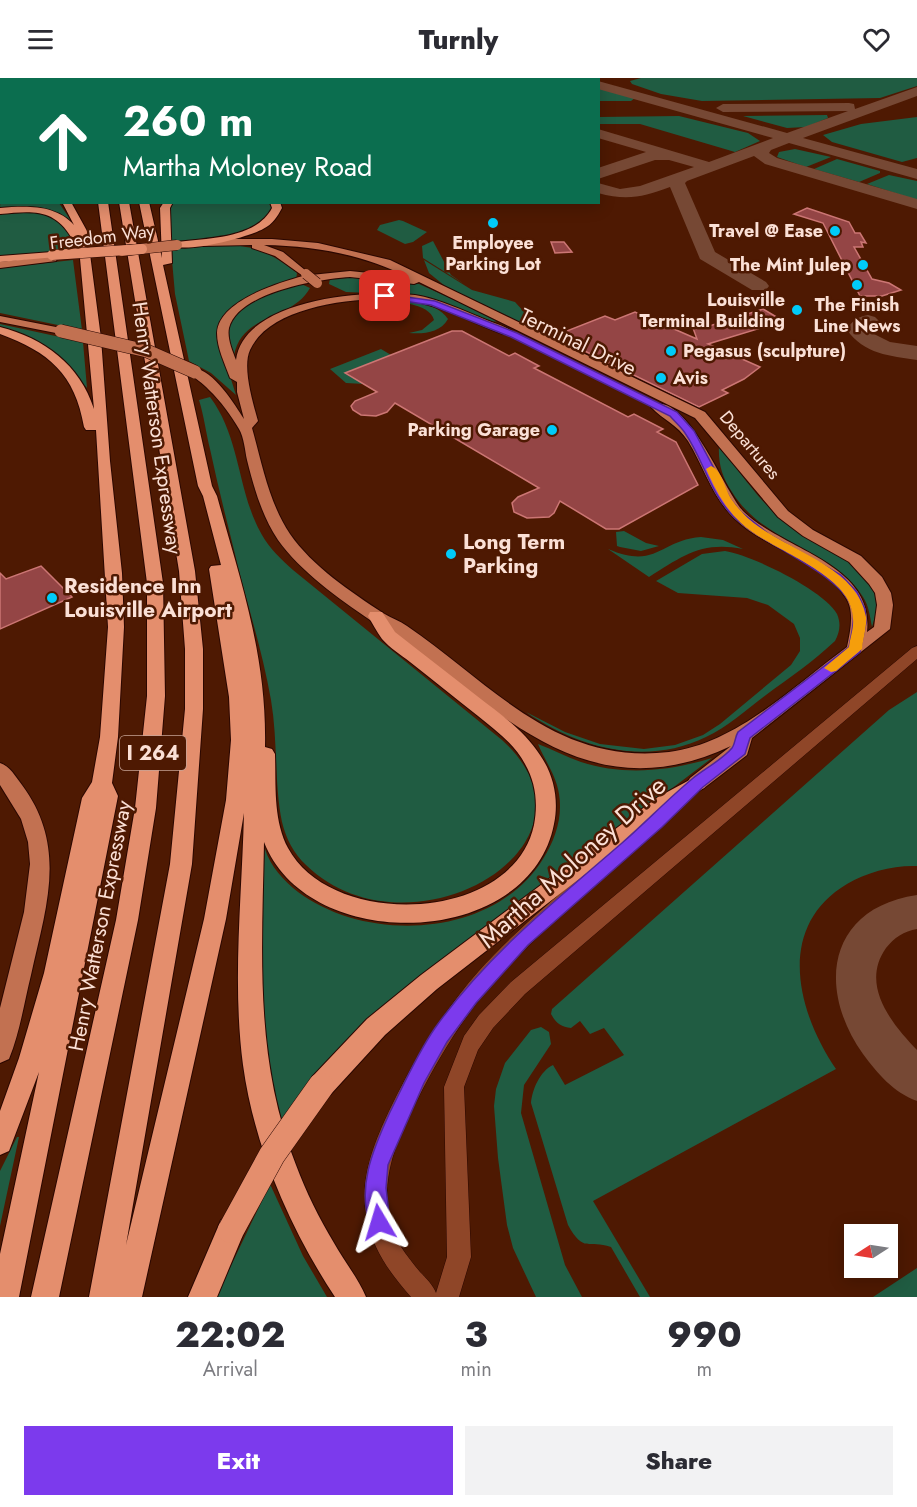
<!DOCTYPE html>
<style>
:root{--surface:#fff;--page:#f2f2f3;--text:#2b2b33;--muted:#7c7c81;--accent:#7c3aed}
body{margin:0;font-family:Jost,sans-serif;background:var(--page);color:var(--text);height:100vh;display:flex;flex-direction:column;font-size:22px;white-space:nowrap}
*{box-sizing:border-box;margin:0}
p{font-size:20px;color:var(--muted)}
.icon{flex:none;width:33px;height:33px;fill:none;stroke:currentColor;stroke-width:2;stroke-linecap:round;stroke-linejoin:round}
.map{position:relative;height:1219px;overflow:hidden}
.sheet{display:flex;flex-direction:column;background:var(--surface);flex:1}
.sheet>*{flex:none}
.banner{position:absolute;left:0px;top:0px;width:600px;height:126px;box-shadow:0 3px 15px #0003;background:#0b6e4f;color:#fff;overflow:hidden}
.needle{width:39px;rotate:258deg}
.fabs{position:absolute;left:844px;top:1146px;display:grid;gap:12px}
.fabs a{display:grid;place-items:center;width:54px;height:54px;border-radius:0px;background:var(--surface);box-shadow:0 3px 15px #0003;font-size:30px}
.pin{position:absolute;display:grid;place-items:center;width:51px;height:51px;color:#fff;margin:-26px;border-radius:12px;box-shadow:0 3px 9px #0006}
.me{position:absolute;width:66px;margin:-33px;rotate:353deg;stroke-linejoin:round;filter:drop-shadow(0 0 4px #0008)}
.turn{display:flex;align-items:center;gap:21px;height:126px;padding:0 24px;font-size:27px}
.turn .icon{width:78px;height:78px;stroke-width:2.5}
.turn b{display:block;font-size:42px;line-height:51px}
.eta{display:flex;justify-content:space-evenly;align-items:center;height:102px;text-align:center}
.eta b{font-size:36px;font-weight:800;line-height:42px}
.button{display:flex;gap:12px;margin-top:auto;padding:12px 24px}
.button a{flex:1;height:69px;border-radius:0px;background:var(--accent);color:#fff;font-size:24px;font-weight:800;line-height:69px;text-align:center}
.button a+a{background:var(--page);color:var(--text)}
header{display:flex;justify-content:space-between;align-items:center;height:78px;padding:0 24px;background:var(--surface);font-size:27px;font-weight:800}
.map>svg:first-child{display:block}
</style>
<header><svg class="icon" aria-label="menu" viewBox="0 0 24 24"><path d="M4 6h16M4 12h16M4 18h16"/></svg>Turnly<svg class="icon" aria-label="heart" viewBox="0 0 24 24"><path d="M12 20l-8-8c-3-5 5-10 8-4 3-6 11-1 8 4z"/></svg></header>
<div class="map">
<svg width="917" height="1219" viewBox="0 0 917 1219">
<rect width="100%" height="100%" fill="#4e1902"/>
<!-- green -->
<path fill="#205c42" d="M641,0H917V8L880,20L702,23L661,16L632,6L630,3Z
M599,10L635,20L631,23H599Z
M827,37L828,40L806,49L787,50L743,38Z
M679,38L748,55L760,63L735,74L640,46H599V39Z
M917,39V80L902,84L832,64L823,57L861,46Z
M795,71L831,79L806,89L777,79L779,74Z
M837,81L880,93V95L859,104L814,91Z
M889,97L917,103V122L867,106Z
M1,104L2,124L59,125L72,144L54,134L0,132Z
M173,124L269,125L272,132C250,163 204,160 171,164L169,130Z
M31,134C56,138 72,145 72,173L0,179V135Z
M399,142L403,143L427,154L413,164L405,166L377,152L380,147Z
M433,163L451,197L464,206L423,180L422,168Z
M226,167C258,168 272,176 297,195L296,202L228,236L223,276L236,317L211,295L189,283L175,216L171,171Z
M73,182L82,252L0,235V190Z
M424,182L472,212L515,224L536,247L528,249L445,208L429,195Z
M350,199L392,201L419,206L500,243L488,244L393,216L346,214L329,206L330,200Z
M299,205L310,210C292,243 241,235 234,278C232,272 229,266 228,260C223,227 277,213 299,205Z
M377,222C399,223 435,221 448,241C440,255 424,256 409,255L422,252L434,242C428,220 373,223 353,223Z
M0,246L83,264L87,310L63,283L0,251Z
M381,271L391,277L351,292L349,298L364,306L346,305L330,291Z
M210,319C241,360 237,414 262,457C269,470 282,482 293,492L502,662C618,767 409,887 306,787C294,776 286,761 282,744C274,705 278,663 271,622C262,570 245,520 233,468C225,436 217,404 210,371C206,355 204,338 199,322Z
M719,367C738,392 757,420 781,441C806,462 870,483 876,518C878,529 875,539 872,549C870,539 869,528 863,519C832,470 765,467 732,414C722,399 718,385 719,367Z
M624,453L646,465L659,468L641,473L620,469L617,468L616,454Z
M701,459L723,462L743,471C701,463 683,478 649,499L608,471C657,492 660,462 701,459Z
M725,473C752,477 825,513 837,536C841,545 840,554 835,563C814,583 789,600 766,617C747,631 728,649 706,659C647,688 579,671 526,634L565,654L600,666L644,671L675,667L703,657L720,646L791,587L800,573V560L794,546L768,527L747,520L678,515L656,503L702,476Z
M917,614V788C894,787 867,794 847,806C775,849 797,934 836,991L593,1123L650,1219H640L611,1169C588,1161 584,1176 568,1147L531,1025C532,1012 540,993 553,987L565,1007L624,977L604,950L590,956L580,943L571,950C561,949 556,945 551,936L552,931L889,632Z
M538,666C552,671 566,679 581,684C624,698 670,693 712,680L608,759L281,1042L267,987L262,921L261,772L265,771C270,788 284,803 298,814C368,866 494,860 543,781C555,762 563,739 559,716C556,697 545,683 538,666Z
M541,949L549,954L551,966L524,1007L521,1035L565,1187L582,1219H536L513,1170L507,1147L498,1080L494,1028L496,1011L505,985L531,952Z
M17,1059H19L0,1148V1093Z
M270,1106L303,1178L327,1219H216Z
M917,1190V1219H873Z"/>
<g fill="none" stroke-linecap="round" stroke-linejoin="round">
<!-- taxiway -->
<path fill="#764834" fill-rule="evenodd" d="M350,0H365L366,2H351Z
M419,0H438L439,2H420Z
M460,0H482L459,2Z
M598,3L787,55L848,33L723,34L716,30L723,26L849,25L854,26L855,31L917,9V18L803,60L917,91V101L789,65L771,72L769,75L777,80L917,121V131L765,86L754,78L687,103L685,105L715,174L766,204L769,208L766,212H752L700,181L670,109C643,119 627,123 598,115V105L620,111L640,108L694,89L669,82H655L598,101V90L646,74L598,60V51L709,84L773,60L598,11Z
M868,237L875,239L879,243L869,251L870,254L890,264L917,268V282C890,278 864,276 847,252C852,242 858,239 868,237Z
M917,817V851C904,853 894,860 886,870C860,907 891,945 917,972V1023C893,1014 878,996 863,976C816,910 828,830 917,817Z"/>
</g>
<!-- building -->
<path fill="#944545" stroke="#cc7674" stroke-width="1.5" d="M807,130L849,144L855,155H860L866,165L861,164L863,169H854L872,201L889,205L901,212L882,218H860L823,145L794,136Z
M551,164H564L572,174L555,175Z
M763,231L780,241L770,244L774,246L708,266L760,289L744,301L722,312L728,315L699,329L554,258L605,238L615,242L635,234L697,261L693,250H703Z
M452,253H462L509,278L515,275L539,288L534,290L628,339L634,336L663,351L657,354L676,364L698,407L619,451H606L560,423L554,435L549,439L527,440L514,434L512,425L518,419L539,410L395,325L387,334L376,338L361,337L353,332L351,328L355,323L377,314L345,295Z
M41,488L72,519L0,551V495L6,501Z"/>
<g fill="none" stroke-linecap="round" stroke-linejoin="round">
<!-- minor casing -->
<g stroke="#2b0700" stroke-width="1">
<path id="minor" d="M917,568V581L525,916L493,950L478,972L464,1009L471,1179L459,1219H411C390,1195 373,1172 367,1141C358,1102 375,1062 392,1027C415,980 443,934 478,894C540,825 618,772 684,708L690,706L696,708L698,712L696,716C631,782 554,835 493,905C462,940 438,981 417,1022C398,1058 381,1098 389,1139C393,1161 406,1177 420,1194C426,1200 433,1207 436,1215L447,1179L444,1009L464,958L479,937L511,904L912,570Z"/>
</g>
<!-- major casing -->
<g stroke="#2b0700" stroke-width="2">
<path id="major" d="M225,161H272L318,165L390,182L705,334L788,433L813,452L861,478L882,499L891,515L893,527L890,551L752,660L747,677L704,710L697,712L690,710L687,705L690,700L731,668C589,735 502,636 398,558C389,551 379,548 370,542C338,520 301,494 278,462C262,438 254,410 247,382C245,373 244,359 239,351C232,339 220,322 209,312C203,305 195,301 189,294L191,291C211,287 235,327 244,341L237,314V304L230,300C225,286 217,270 217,255C218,223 278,205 303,198L275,178L252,170V167L202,168L197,165L202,162ZM264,167C314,168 362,176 408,199L350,193L311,197L283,174ZM350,199L414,206L419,204L695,340L778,439L803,458L849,484L869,506L875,515L877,527L874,549L867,554C875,486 783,472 744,434C723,412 689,317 653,326L651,329C663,342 677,346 688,363C704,389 712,419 735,441C767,472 822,481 846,520C855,534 850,554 847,569C794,608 736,666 669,674C555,687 492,606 407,548C400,543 391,540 383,535C351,514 312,488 290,456C269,425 262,385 252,350L258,343C253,325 242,289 250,272C271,224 373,216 417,224C447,230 475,246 503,256H511L513,254C506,248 493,245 484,241C462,232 439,221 415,217C368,211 244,220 236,282C232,272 227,260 229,250C238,214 320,201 350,199Z
M52,178L57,181L56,183L0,190V184Z
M0,238L61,250L67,253L61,256L0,244Z
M0,685C10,688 15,698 22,707C68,769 46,829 31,897C24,925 20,954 9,981L0,985V930L24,834L30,786L28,764L21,741L0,707Z"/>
</g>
<!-- highway casing -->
<g stroke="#2b0700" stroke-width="2">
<path id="highway" d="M0,0H12L0,3Z
M53,0H61V2H53Z
M67,0H75V2H67Z
M82,0H90V2H82Z
M98,0H106V2H98Z
M112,0H120V2H112Z
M141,0H149L140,2Z
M0,29H2V33H0Z
M0,71L2,72V77H0Z
M2,98V105L0,106V99Z
M62,124H71L87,153L101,260L110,383L122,495L124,549L118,659L112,705L118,718L19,1219H0V1176L39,994L9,1073L0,1077V1033L19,980L44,895L82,720L92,704L100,659L108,549L96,352H86L84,349C75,296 49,274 0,256V249C44,260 80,287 94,331L78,159H71C54,130 31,133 0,136V130C26,128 55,126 74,147Z
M98,124H108L163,505L165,618L156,730L138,842L59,1219H31L116,842L135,730L147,618V505Z
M119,124H129L195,493L203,571V631L192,786L126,1167L204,841L226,722L231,662L229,619L209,491L211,488L221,487L203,418L198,408L139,124H149L162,180L160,130L164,124H173L170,130L172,185L163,187L212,408L217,418C241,505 267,578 265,669L272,671L275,676C276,706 273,742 288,770C332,852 513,845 534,747C538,726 536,705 525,686C515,666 495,652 478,638C455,620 433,602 410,584C401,577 390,570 382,561C377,554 372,545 368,538L370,534H382L395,554C422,575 450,597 477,618C500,636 524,652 540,677C554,697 559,722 554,746C530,871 308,878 264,764C262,875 254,981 296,1087C306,1114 319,1140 334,1165C344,1183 358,1200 366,1219H335C290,1151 254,1068 243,987C232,904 242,818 244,735L226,841L142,1219H89L170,786L185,631V571L179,493Z
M270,124H280L282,130C277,139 273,146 263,151C249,159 184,176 172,167L177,164C207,160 256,161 272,130Z
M52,174L57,177L56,179L0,184V178Z
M697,698L704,700L707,705L704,710L672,729L437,911L385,957L330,1017L321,1020L312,1017L308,1008L312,999L367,941L421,897L658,719Z
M231,1138L241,1142L245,1152L217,1219H188L221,1142Z"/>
</g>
<!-- minor -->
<use href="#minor" fill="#8f4628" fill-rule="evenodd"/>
<!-- major -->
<use href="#major" fill="#c27151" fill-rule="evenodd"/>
<!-- highway -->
<use href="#highway" fill="#e48e6d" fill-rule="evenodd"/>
<!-- major-bridge-far1 casing -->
<g stroke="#2b0700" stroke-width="11" stroke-linecap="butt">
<path id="major-bridge-far1" d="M122,173L177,167
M306,196L317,205"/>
</g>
<!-- major-bridge casing -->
<g stroke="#2b0700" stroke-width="14" stroke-linecap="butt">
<path id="major-bridge" d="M61,253L147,273L195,294"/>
</g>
<!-- highway-bridge-far1 casing -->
<g stroke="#2b0700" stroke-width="11" stroke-linecap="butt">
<path id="highway-bridge-far1" d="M52,177L142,171"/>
</g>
<!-- highway-bridge casing -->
<g stroke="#2b0700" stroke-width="27" stroke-linecap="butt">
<path id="highway-bridge" d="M231,1152L272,1077L321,1008"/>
</g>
<!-- major-bridge-far1 -->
<use href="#major-bridge-far1" stroke="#c27151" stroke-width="10"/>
<!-- major-bridge -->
<use href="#major-bridge" stroke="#c27151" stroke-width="13"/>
<!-- highway-bridge-far1 -->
<use href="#highway-bridge-far1" stroke="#e48e6d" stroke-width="10"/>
<!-- highway-bridge -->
<use href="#highway-bridge" stroke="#e48e6d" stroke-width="26"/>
</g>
<!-- route -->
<path fill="#7c3aed" stroke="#51269a" stroke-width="1.5" d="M385,216L435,223L517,255L677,334L694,353L731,422L741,434L770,457L841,497L857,514L865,531L866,545L860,574L750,660L745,676L703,709L662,749L528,867L476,925L447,964L424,1005L388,1087L386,1110L390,1144L387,1152L379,1155L372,1152C355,1112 373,1071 390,1034C404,1006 417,976 435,950C486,878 555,823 622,765C646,744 668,721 692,701C704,691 722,682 732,670C735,666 735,659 738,654L849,569C851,557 855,545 853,533C845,496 761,467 733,438C710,415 703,381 685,355C681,349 675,344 670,338L511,259L431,227L382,220V217Z"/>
<!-- slow -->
<path fill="#f59e0b" d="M711,388C722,392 725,412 732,422C737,429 744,437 750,442C785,472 858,488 866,539C867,548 863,561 862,571L836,593L831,594L824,590L849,569C850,560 854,550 853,541C853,495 770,473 741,445C724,429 715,411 706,391Z"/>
<!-- markers -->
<g fill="#00cbf9" stroke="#4e1902" stroke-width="2">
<circle cx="493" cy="145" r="6"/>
<circle cx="835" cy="153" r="6"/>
<circle cx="863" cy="187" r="6"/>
<circle cx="857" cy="207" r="6"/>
<circle cx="797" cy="232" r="6"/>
<circle cx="671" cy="273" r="6"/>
<circle cx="661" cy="300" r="6"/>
<circle cx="552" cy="352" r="6"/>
<circle cx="451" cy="476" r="6"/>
<circle cx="52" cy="520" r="6"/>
</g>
<g text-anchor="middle" stroke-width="5" stroke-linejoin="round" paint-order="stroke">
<!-- far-poi labels -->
<g font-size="18" font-weight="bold" fill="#fbe0d6" stroke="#4e1902" text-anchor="end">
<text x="823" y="159">Travel @ Ease</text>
<text x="493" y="171" text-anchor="middle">Employee<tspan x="493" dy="21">Parking Lot</tspan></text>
<text x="851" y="193">The Mint Julep</text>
<text x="785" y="228">Louisville<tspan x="785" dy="21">Terminal Building</tspan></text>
<text x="857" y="233" text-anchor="middle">The Finish<tspan x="857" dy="21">Line News</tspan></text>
<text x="683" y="279" text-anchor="start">Pegasus (sculpture)</text>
<text x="673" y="306" text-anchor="start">Avis</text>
<text x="540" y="358">Parking Garage</text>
</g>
<!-- far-street labels -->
<g font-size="18" fill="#fbe0d6" stroke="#4e1902">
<text transform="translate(102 159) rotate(-7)" y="6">Freedom Way</text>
<text transform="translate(750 367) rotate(50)" y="6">Departures</text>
</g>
<!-- shield labels -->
<rect fill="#4e1902" stroke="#c7a496" stroke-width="1.5" x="120" y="658" width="66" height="34" rx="4.5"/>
<g font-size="20" font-weight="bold" fill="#fbe0d6">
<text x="153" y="682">I 264</text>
</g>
<!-- street labels -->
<g font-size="21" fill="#fbe0d6" stroke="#4e1902">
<text transform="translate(578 264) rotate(26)" y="7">Terminal Drive</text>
<text transform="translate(157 350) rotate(82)" y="7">Henry Watterson Expressway</text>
<text transform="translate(100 848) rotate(-79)" y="7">Henry Watterson Expressway</text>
</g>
<!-- poi labels -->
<g font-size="21" font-weight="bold" fill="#fbe0d6" stroke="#4e1902" text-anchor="start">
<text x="463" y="471">Long Term<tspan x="463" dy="24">Parking</tspan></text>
<text x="64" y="515">Residence Inn<tspan x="64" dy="24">Louisville Airport</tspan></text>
</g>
<!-- near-street labels -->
<g font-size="26" fill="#fbe0d6" stroke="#4e1902">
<text transform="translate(572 784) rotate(-42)" y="9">Martha Moloney Drive</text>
</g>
</g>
</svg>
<div class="fabs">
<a><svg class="needle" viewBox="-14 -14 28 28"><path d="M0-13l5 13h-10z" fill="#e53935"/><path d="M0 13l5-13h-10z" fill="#7c7c81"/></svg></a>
</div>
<div class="pin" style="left:385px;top:218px;background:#d93025"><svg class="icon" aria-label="arrive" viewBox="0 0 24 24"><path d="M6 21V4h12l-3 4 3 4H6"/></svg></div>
<svg class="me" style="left:379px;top:1144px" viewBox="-20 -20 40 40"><path d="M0-17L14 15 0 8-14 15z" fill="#7c3aed" stroke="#fff" stroke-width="4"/></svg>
<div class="banner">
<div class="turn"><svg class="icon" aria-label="ahead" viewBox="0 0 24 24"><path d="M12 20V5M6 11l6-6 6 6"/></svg><div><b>260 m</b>Martha Moloney Road</div></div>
</div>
</div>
<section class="sheet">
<div class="eta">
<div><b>22:02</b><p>Arrival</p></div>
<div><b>3</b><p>min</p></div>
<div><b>990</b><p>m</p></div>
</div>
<div class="button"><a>Exit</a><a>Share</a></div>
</section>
